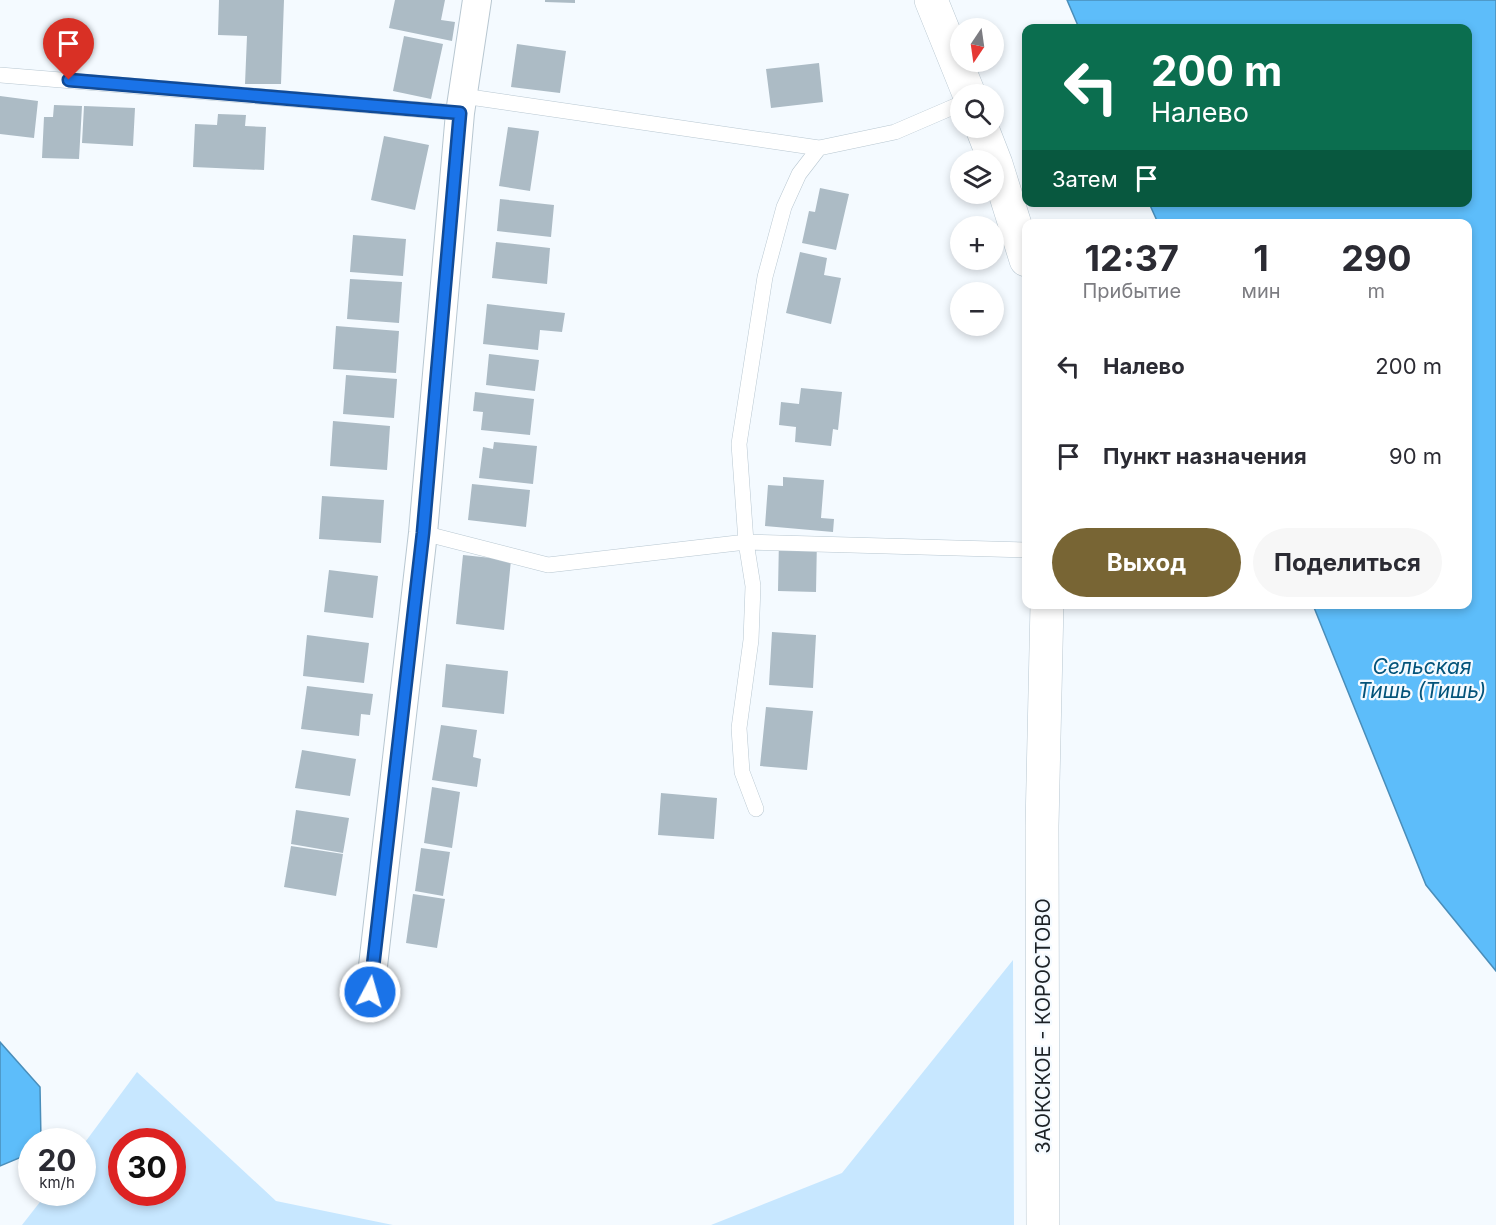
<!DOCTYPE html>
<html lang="ru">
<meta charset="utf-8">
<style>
:root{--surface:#fff;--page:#f7f7f7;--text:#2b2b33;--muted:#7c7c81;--accent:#786534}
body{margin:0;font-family:Inter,sans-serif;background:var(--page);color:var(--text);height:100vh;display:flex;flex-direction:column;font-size:22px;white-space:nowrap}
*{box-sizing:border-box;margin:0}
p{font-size:20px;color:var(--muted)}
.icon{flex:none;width:33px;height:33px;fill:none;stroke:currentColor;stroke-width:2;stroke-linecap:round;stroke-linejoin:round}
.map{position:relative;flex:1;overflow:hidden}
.sheet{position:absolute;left:1022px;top:219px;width:450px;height:390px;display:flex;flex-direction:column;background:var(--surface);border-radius:12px;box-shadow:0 3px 9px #0003}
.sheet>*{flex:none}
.banner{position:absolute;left:1022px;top:24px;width:450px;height:183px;border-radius:12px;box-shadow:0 3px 9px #0003;background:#0b6e4f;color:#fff;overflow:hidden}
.needle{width:39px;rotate:193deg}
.controls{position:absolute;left:950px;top:18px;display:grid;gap:12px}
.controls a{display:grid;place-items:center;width:54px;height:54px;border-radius:50%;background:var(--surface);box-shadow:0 3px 9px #0003;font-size:30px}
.speed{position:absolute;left:18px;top:1128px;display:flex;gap:12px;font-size:30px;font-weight:700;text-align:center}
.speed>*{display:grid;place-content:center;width:78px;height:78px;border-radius:50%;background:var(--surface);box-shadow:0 3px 9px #0003;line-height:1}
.speed small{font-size:15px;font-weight:400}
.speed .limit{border:9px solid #d22;background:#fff;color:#111}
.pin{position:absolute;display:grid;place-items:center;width:51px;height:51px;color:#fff;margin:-62px -26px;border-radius:50% 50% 50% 0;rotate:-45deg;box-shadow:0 0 6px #0007}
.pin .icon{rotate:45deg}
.me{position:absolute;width:66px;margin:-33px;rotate:6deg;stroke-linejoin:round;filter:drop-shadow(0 0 4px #0008)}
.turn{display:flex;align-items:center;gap:21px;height:126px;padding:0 30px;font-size:27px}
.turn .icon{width:78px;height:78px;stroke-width:2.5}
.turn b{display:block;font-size:42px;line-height:51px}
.then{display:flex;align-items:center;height:57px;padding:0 30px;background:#0003;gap:12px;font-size:22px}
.eta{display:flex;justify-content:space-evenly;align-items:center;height:102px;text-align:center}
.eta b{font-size:36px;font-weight:700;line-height:42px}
.cta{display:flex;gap:12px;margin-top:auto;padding:12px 30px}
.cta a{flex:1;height:69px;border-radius:36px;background:var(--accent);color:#fff;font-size:24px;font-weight:700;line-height:69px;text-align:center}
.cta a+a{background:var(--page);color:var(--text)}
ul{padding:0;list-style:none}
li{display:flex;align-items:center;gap:18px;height:90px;padding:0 30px}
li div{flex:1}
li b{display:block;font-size:22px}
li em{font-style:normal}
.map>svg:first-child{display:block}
</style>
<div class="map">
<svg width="1496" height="1225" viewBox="0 0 1496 1225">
<rect width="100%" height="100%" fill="#f4faff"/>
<!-- green -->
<path fill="#c7e7ff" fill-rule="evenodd" d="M1013,960L1014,1225H711L842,1173Z
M137,1072L276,1201L393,1225H22L47,1193L82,1192L83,1145ZM122,1142H172V1192H122Z"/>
<!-- water -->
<path fill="#5dbdfa" stroke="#4a8eba" stroke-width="1.5" d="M1067,0H1496V971L1426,885L1313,605L1467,604V224L1158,223L1149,203L1467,202V28H1079Z
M0,1042L40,1087L41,1141L32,1142L31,1153L0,1166Z"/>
<!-- building -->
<path fill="#acbbc5" d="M219,0H284L281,84H245L247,36L218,35Z
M395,0H445L441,20L455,22L452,41L389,28Z
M545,0H575V3L545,2Z
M404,36L443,44L431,99L393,91Z
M517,44L566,51L560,93L511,87Z
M819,63L823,102L771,108L766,69Z
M0,96L38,101L34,138L0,134Z
M54,105L82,106L79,159L42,158L44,117H53Z
M84,106L135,108L133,146L82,143Z
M218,114L246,115L245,126L266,127L264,170L193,167L195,124L217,125Z
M508,127L539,131L530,191L499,186Z
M384,136L429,145L415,210L371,200Z
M820,188L849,194L836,250L802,243L809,211L815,212Z
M500,199L554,205L551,237L497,231Z
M353,235L406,239L403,276L350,272Z
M496,242L550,248L547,284L492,278Z
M800,252L827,258L824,275L841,278L831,324L786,313Z
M350,279L402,282L399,323L347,319Z
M487,304L565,313L562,332L540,330L538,350L483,344Z
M336,326L399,331L396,373L333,369Z
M489,354L539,360L535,391L486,385Z
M346,375L397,379L394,418L343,414Z
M801,388L842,392L838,430L833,429L831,446L795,442L796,427L779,425L781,402L799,404Z
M475,392L534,399L530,435L481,430L483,412L473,411Z
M333,421L390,426L387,470L330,466Z
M494,442L537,446L533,484L479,478L483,447L493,449Z
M783,477L824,480L821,518L834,519L833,532L765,526L768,485L783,486Z
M472,484L530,490L526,527L468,520Z
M322,496L384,500L381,543L319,539Z
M779,538H817L816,592L778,591Z
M463,555L511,560L504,630L456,624Z
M329,570L378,576L373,618L324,612Z
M772,632L816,635L813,688L769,685Z
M307,635L369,643L364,683L303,676Z
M446,664L508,671L504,714L442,707Z
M307,686L373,694L370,715L361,714L359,736L301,729Z
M766,707L813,711L807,770L760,766Z
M441,725L477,730L473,757L481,759L477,787L432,780Z
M302,750L356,759L350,796L295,788Z
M432,787L460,792L452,848L424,843Z
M661,793L717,798L714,839L658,835Z
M296,810L349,818L343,853L291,844Z
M291,846L343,854L336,896L284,887Z
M421,848L450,852L443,896L415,891Z
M413,894L445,899L437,948L406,943Z"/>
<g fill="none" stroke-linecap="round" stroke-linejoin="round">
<!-- service casing -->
<g stroke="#b8c7d1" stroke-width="16">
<path id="service" d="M0,75L460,113
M463,96L819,148L895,132L960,104
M423,533L548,565L746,542L1026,550
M756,809L742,772L739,728L751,640L753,586L746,542L739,444L765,277L784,207L799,174L819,148"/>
</g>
<!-- minor casing -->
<g stroke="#b8c7d1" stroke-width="30">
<path id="minor" d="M370,992L423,533L460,113L477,0"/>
</g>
<!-- tertiary casing -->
<g stroke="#b8c7d1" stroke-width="34">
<path id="tertiary" d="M931,0L969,94
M982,128L996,164L1026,260
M1043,1225L1042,826L1047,604"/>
</g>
<!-- service -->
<use href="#service" stroke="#fff" stroke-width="15"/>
<!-- minor -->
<use href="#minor" stroke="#fff" stroke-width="28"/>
<!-- tertiary -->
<use href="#tertiary" stroke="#fff" stroke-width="33"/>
</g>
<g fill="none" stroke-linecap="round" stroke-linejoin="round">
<!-- route casing -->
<g stroke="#114b97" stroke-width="15">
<path id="route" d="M69,80L460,113L423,533L370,992"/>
</g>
<!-- route -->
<use href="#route" stroke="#1a73e8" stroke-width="10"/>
</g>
<g text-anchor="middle" stroke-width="4.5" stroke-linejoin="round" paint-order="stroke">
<!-- street labels -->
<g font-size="20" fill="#1c2125" stroke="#f4faff">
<text transform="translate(1043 1026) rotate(-90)" y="7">ЗАОКСКОЕ - КОРОСТОВО</text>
</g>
<!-- water labels -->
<g font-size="21" font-style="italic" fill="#03537a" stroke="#f4faff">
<text x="1422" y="674">Сельская<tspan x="1422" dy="24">Тишь (Тишь)</tspan></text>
</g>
</g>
</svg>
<div class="controls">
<a><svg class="needle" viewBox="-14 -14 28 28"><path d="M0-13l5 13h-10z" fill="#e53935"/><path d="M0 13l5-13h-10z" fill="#7c7c81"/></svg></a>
<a><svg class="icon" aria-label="search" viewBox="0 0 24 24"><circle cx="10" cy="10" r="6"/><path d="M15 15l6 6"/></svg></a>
<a><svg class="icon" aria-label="layers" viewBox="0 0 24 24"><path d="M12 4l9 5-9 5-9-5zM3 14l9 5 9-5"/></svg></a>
<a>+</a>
<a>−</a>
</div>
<div class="speed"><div>20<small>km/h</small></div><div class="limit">30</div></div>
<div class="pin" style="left:69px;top:80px;background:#d93025"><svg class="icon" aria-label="arrive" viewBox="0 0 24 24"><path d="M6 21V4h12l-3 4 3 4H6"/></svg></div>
<svg class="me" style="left:370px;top:992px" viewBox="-20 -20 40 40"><circle r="17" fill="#1a73e8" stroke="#fff" stroke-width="3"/><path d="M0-11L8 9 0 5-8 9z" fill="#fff"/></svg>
<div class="banner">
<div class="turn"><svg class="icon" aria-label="left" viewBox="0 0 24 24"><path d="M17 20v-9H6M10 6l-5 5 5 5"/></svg><div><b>200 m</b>Налево</div></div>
<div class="then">Затем<svg class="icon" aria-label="arrive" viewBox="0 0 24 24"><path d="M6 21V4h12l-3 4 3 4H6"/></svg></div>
</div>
<section class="sheet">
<div class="eta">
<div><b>12:37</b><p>Прибытие</p></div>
<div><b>1</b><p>мин</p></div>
<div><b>290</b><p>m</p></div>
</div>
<ul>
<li><svg class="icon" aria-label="left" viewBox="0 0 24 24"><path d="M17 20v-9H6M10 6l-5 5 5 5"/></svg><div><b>Налево</b></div><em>200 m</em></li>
<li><svg class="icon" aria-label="arrive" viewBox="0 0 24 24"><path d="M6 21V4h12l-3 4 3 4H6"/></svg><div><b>Пункт назначения</b></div><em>90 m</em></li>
</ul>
<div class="cta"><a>Выход</a><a>Поделиться</a></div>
</section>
</div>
